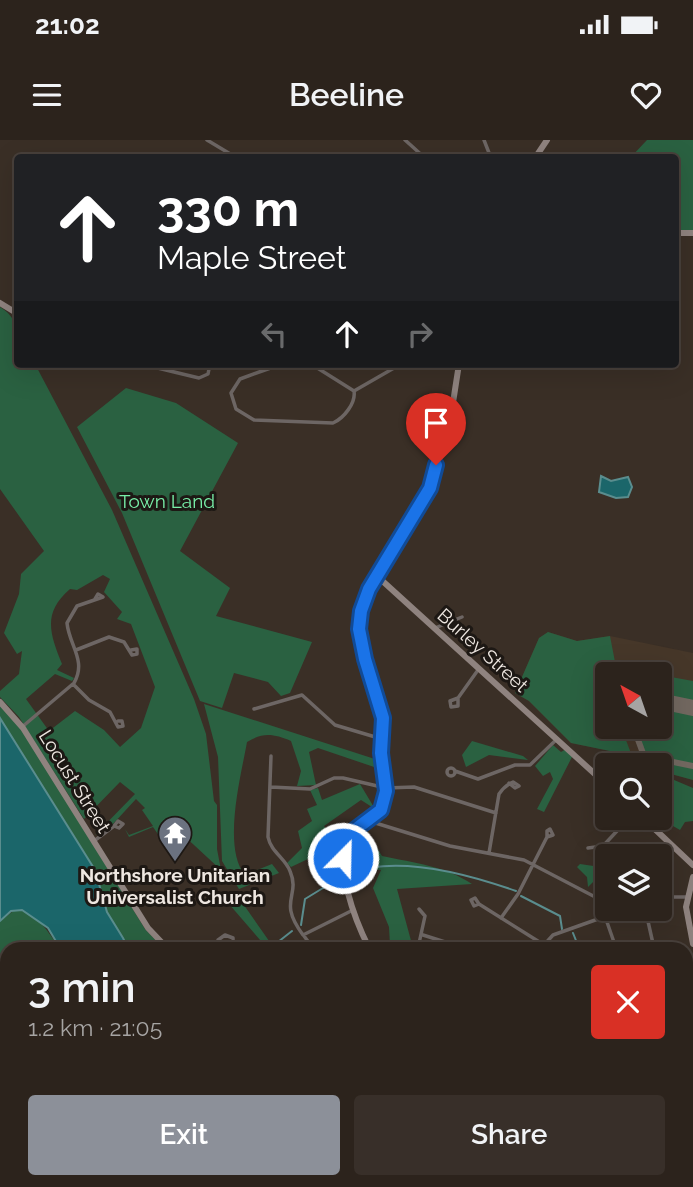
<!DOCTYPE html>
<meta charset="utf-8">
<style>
:root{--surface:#2c231c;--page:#382f29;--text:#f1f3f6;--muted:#a6a4a3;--line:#48403b;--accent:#8c9099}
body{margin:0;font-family:Raleway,sans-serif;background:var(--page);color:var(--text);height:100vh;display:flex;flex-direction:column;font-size:26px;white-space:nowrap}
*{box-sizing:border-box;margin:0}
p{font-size:23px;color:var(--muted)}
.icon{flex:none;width:38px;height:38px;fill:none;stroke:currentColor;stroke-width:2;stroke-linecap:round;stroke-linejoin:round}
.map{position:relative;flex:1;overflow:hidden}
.panel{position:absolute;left:0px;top:802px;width:693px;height:247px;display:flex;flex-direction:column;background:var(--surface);border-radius:21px 21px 0 0;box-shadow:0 7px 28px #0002,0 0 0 2px var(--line)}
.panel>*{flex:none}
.banner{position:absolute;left:14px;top:14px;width:665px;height:214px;border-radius:7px;box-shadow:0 7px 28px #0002,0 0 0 2px var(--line);background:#202124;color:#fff;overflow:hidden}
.needle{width:46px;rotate:320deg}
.fabs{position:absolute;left:595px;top:522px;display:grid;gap:14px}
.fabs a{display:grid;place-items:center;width:77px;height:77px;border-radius:7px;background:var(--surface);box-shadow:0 7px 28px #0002,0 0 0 2px var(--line);font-size:35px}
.pin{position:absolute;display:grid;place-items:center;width:60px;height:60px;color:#fff;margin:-72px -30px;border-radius:50% 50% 50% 0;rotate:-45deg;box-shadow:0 0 7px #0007}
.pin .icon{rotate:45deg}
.me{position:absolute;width:77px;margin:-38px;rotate:23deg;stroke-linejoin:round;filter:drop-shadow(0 0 5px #0008)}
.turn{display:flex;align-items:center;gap:24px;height:147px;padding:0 28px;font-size:32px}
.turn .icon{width:91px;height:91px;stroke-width:2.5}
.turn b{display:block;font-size:49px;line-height:60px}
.lanes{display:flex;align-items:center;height:66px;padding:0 28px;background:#0003;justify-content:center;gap:35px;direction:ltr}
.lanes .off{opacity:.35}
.round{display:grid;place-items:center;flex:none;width:74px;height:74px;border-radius:7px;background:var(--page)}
.headline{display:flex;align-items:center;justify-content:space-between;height:119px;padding:0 28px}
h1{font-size:42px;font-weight:600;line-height:52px}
.primary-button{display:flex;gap:14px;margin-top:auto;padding:14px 28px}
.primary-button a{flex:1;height:80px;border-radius:7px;background:var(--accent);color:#fff;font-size:28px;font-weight:600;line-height:80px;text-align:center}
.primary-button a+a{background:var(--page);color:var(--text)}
.status{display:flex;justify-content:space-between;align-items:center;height:49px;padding:0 35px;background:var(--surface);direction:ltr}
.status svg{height:19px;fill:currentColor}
header{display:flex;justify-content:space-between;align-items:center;height:91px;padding:0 28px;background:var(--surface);font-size:32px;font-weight:600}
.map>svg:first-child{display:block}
</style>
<div class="status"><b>21:02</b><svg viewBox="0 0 49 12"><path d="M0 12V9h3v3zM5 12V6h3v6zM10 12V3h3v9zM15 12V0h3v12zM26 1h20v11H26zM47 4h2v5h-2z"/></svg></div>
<header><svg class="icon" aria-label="menu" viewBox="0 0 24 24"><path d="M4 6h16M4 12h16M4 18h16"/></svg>Beeline<svg class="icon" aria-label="heart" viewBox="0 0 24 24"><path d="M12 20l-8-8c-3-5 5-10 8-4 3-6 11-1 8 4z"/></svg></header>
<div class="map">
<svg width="693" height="1047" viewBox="0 0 693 1047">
<rect width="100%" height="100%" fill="#3a2f26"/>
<!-- built -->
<path fill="#463729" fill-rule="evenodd" d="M548,492L577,501L610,496L693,513V640L660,631V625H644L610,611L571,603L529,561L515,553L539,498ZM607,534H660V586H607Z
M686,945L693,966V1047H513L512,1041H686Z"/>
<!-- green -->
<path fill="#2a6141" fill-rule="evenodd" d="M647,0H693V90L676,91V18H630Z
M0,167C22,180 17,200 18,224H35L112,370L194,559L206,594L214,661L217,665V709L221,730L181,693L164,703L153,687L129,697L125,689L129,695L153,686L142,670L145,668L136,659L113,684L95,695L135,654L120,642L84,679L19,577L0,557V551L19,534L22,511L17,514L4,493L19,454L21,434L44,411L0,349ZM103,435L110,439L104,452L122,472L117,479L131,484L155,547L141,588L120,607L104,590L75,571L49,591L26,559L55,534L72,541L74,538L57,530L62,524C50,494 42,473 70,449L77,450Z
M126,248L176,263L238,303L180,411L230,448L216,476L312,502L290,553L281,556L268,542L234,533L222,568L200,561L122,373L77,287Z
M548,492L577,501L610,496L616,527L655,534H607V586H628L624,595L632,616L693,628V640L660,631V625H644L610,611L571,603L529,561L515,553L539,498Z
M660,535L693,541V562L660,556Z
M204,564L381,621L377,628L318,608L309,612L316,645L297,646L301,631L291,601C274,594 263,592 247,602C241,636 222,707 245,735L272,724L279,733L239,749L222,721L218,617Z
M0,565L21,587L145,789L163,808H118L124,802L107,772L95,730L0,578Z
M660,567L693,573V624L645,613L635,586H660Z
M472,601L523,616L528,620L489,615L466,627L462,615Z
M553,605L561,612L566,609L573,615L544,672L537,669L553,639L550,632L543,636L535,626Z
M660,634L693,648V681L685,682L680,690L673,686L667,676L660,674Z
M360,644L375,669L361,660L324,686L335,701L343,702L342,708L317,703L308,719L291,727L287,723L302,708L298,691L312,681L307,669L317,665L310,650L318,648L322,660Z
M372,700L382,716C415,723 445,726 472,744L397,749L413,808L390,805L389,787L373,748L381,730L359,727L361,720L371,716L366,703Z
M580,724L607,728V749L597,738L588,747L587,737L577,727Z
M235,755L239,758L274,808H267L229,764V759Z
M16,769C38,772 48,793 60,808H7V985L0,983V781Z
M504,1041H610V1047H513Z"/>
<!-- water -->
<path fill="#1b666a" stroke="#5a8d8e" stroke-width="2" d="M601,336L611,341L628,337L632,347L628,357L616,358L599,352Z
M0,578L95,730L107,772L123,798L125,802L118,808H60L48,788L22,770L11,771L0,781Z"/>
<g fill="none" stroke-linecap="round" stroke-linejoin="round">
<!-- stream -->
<path stroke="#5a8d8e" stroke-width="2" d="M350,733C398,715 468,734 516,751
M521,756L560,776L562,789
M301,785L305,759L341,737
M573,793L579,808
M278,802L292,791
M270,808L272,807
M686,965L689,974"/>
<!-- taxiway -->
<path stroke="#726860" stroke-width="6" d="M633,586L644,616L693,626"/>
<!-- runway -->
<path stroke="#726860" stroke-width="16" d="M660,561L693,568"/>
<!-- minor -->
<path stroke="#6d6664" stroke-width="3.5" d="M207,0L237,18
M405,0L425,18
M484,0L491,18
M141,224L199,238L208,234L210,224
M258,224L262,231L282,224
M311,224L354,251L401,224
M262,231L240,239L231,253L236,269L254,280L333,283C344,278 356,263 354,251
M435,488L462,477
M76,510L109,497L124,502L132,515L137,514V509L131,510
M73,544L89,560L110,572L118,587L123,586L122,581H118
M458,558V566L451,567L450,561L458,558L478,530
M254,569L302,555L335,585L382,599
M22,587L74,543C87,521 69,505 67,483L77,466L103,457L98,454L95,459
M271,616L268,697C271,712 285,718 290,731C301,757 277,760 303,795L353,770
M447 632a4 4 0 1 1 8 0a4 4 0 1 1-8 0Z
M455,631L478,639L515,625H530L557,599
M271,647L310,649L334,638H343L386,648L414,647L496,673
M369,681L450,706L524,720L599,759L616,808
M94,701L114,686L119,688L123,684L118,681L114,686
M588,708L603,706L630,677
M489,713L499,654C503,648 506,645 513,642L519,646L515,648L509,643
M660,757H686
M479,764L474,766L471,760L475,758L479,764L549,808
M645,768L654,808
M501,778L518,754L547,697V691L550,689L553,695L547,697
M423,795L464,808
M304,796L313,808
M544,805L553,795L629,768
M189,808L198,803H217
M219,808L218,800L225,795L233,798V808
M418,808L425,776L419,769
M686,864L693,874
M686,916L693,913
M0,1003L6,1009
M17,1047L18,1041"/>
<!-- tertiary -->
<path stroke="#6d6664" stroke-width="5" d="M6,1009L7,1019"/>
<!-- secondary -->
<path stroke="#8f837f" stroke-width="6" d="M535,18L547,0
M676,93H693
M0,163L18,174
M377,436L607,645
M0,562L23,588L148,788L167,808
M642,677L693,725
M693,737L686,767L693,804
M369,808C355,780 334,727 348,695L376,675L386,655L381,613L383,578L365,519L360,489L361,471L369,449L433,342L452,269L459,224
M444,1041L451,1047"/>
</g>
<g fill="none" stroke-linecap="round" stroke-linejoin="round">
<!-- route casing -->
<g stroke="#114b97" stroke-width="18">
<path id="route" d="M343,718L348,695L381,670L386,651L381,613L383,578L365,519L359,489L361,471L369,449L430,348L436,325"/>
</g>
<!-- route -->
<use href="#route" stroke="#1a73e8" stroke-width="12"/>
</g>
<!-- icons -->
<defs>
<g id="temple-pin" transform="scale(1.75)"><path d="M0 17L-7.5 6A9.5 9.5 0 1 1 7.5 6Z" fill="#6b7280" stroke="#1d1814"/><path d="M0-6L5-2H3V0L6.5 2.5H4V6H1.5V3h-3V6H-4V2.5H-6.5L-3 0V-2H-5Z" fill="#fff"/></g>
</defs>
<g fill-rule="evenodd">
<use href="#temple-pin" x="175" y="693"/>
</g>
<g text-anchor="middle" stroke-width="6" stroke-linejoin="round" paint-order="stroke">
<!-- park labels -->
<g font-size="19" fill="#78efa8" stroke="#1d1814">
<text x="167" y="368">Town Land</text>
</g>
<!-- street labels -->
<g font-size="19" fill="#eee7e1" stroke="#1d1814">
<text transform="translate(483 510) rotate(42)" y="7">Burley Street</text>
<text transform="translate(75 641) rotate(58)" y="7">Locust Street</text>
</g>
<!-- poi labels -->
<g font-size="19" font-weight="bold" fill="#eee7e1" stroke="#1d1814">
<text x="175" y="742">Northshore Unitarian<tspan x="175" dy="22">Universalist Church</tspan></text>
</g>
</g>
</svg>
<div class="fabs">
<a><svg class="needle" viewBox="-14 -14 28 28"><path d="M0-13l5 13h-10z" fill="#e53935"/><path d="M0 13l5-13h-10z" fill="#a6a4a3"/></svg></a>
<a><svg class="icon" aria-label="search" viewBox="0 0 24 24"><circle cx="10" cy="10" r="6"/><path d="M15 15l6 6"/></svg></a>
<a><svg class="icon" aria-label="layers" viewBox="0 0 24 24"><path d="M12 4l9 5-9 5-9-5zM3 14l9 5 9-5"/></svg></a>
</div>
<div class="pin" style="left:436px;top:325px;background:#d93025"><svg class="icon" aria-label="arrive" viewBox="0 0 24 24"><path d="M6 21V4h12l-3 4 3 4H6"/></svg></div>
<svg class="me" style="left:343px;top:718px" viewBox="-20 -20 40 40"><circle r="17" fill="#1a73e8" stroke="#fff" stroke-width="3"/><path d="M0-11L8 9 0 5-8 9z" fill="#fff"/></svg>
<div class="banner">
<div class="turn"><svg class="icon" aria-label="ahead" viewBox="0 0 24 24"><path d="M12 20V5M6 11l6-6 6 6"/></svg><div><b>330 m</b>Maple Street</div></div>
<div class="lanes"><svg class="icon off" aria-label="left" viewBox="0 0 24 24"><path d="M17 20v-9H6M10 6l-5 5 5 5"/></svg><svg class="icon" aria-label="ahead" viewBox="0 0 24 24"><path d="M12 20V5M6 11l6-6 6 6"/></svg><svg class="icon off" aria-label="right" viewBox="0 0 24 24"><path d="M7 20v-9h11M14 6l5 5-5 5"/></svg></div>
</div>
<section class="panel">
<div class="headline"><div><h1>3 min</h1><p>1.2 km · 21:05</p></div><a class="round" style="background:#d93025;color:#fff"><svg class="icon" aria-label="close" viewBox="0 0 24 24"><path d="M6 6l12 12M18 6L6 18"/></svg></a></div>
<div class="primary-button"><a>Exit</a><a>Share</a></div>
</section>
</div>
